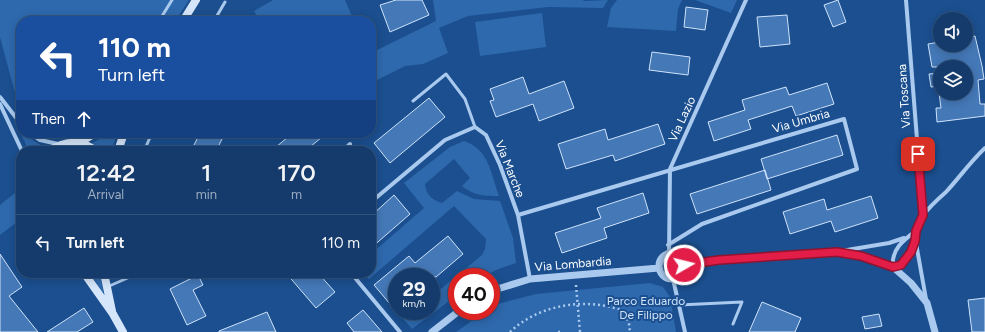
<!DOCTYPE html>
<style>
:root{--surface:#143b6b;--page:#214673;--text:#f1f3f6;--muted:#9dadc1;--line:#33557e}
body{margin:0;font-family:Figtree,sans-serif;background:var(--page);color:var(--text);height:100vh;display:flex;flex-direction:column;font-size:15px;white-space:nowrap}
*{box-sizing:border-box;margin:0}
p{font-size:13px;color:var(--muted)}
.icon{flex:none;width:22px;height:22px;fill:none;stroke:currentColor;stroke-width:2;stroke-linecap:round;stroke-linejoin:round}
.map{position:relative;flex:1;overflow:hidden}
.details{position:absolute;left:16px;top:146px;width:360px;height:132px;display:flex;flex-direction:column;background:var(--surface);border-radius:16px;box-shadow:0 2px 10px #0003,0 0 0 1px var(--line)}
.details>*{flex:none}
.guide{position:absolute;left:16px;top:16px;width:360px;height:122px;border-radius:16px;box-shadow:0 2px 10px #0003,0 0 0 1px var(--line);background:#1a4fa0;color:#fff;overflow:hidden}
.controls{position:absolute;left:933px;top:12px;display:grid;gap:8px}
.controls a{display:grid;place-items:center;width:40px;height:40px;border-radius:50%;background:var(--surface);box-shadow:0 2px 10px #0003,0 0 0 1px var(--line);font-size:20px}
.speed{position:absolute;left:388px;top:268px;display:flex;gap:8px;font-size:20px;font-weight:700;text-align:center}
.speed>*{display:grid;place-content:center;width:52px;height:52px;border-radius:50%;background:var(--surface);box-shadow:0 2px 10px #0003,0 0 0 1px var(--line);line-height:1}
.speed small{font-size:10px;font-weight:400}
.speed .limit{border:6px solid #d22;background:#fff;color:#111}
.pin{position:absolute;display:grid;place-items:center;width:34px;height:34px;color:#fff;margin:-17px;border-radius:8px;box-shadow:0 2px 6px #0006}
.me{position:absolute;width:44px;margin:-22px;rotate:82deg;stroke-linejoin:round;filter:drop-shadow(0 0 3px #0008)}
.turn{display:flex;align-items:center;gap:14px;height:84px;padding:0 16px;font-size:18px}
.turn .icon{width:52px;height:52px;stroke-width:2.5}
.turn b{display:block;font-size:28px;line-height:34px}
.then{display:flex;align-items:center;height:38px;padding:0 16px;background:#0003;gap:8px;font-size:15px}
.eta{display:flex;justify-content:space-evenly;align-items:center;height:68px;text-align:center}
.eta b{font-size:24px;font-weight:600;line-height:28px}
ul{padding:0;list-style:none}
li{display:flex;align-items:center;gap:12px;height:56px;padding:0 16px;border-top:1px solid var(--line)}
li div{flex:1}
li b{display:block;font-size:15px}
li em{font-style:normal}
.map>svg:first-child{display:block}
</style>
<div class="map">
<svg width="985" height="332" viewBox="0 0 985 332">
<rect width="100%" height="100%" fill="#1b4f8f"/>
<!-- green -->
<path fill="#2e69ad" d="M0,0H189L175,21H21V115L0,37Z
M273,0H345L354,21H260L254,11Z
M433,0H582L585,1L608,0L603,8L548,7L468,16L439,28L448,53L423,64L405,66L371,83V53L436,21Z
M617,0H682L678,9L676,31L607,27L611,8Z
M695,0H737L731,13Z
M542,13L546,47L480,56L475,22Z
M18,128L21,133L44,147L41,151H29Z
M111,133H117L111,151H103L92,143Z
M464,141C489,149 491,174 499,196C485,196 474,196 462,186L470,178L454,159L425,184C426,195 432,200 442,203L457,191L474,199L500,201L513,238L516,263L496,270L483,277H457V295L412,329L400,315L404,311H431V297L482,255L485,249L486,239L454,206L369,279L364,273H371V254L424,208L404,183L450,147Z
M21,188V219L0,235V205Z
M91,273H100L104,296Z
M650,283L663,287L670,297L676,332H456L486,311H491V307L494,305L536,294Z"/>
<!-- building -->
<path fill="#4478b7" stroke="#cfe3fa" d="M396,0H422L429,15L390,32L380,5Z
M838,0L846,22L833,27L824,5Z
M686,7L708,10L705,30L684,27Z
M787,15L790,44L760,47L757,17Z
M975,36L982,66L984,79L978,80L980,104H985V116L937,122L936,108H941L939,93H966V67H932L928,44L940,42V45H966V38Z
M652,52L690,57L688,75L649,70Z
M940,73V86L931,87L929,74Z
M523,77L529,94L564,81L574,108L539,121L533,104L496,117L490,101L494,100L490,89Z
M827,83L834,104L796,116L792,106L748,120L751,129L714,141L708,122L745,110L742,100L786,87L789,95Z
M429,98L445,117L390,163L374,143Z
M658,124L665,144L615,161L613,155L566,169L558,144L605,129L608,140Z
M200,133H225L216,151H191Z
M293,133H327L305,151H271Z
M837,135L843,155L767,179L761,159Z
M765,170L771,190L697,214L690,194Z
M643,193L649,213L604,228L607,238L562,253L555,233L601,218L597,208Z
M394,195L410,214L371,248V216Z
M871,196L878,218L835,232L831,221L790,234L783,212L824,199L827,210Z
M448,236L463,254L436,277H397V298L390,304L374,285L409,256L415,263Z
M0,254L22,287L9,296L38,332H0Z
M286,273H318L335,292L316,308Z
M198,275L203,285L193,290L206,316L187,325L170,289Z
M985,298V332H972L968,300Z
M762,302L801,318L795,332H749Z
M84,308L93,322L77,332H47Z
M363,310L382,332H354L347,323Z
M267,312L276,332H219V331Z
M879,314L882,326L865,329L862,317Z"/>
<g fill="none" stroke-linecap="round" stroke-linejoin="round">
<!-- path -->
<path stroke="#a9c9ee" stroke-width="2.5" stroke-dasharray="2 3" stroke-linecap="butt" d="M576,285L580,332
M510,332C539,304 587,297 624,311L629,324L630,332
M558,332H561"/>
<!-- service -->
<path stroke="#a9c9ee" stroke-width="3" d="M159,21L172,0
M214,21L225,2
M413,101L446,74L465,99L475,127
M144,151L152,133
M107,287L139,273
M679,305L742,302L733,324"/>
<!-- minor -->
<path stroke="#a9c9ee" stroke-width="4" d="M906,0L923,215
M0,97L21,124
M0,104L22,151
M30,133L40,140L58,144
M343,151L350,144
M371,202L445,140L475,127L486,135L500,165L518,215L530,279
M518,215L844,119L857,169L702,224L668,245
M916,231C903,240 891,250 893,267C917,261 913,234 922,217C928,208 938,199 946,192C959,178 971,161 985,148
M916,243L926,299
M841,251L889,243L904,238
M669,254L670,169L746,0
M351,273L400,332
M673,279L685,332"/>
<!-- tertiary -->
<path stroke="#a9c9ee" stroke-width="7" d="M659 266a13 13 0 1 1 26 0a13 13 0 1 1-26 0Z
M684,265L719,260L837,252L861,256L893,267L911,283L927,303L935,332
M491,291L530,279L659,268
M432,332L459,311"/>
<!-- secondary -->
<path stroke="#d6e6fa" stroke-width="8" d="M183,21L196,0
M76,142L82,141L95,133
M49,151C64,141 81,139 96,151
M118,151L124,133
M84,273L113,314L123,332
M104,273L112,311"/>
</g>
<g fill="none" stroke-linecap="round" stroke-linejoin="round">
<!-- route casing -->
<g stroke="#92132f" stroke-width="10">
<path id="route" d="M684,265L719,260L837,252L861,256L893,267L901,265L911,252L915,241L916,231L923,215L918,154"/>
</g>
<!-- route -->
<use href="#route" stroke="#e11d48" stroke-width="7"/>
</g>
<g text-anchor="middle" stroke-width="4" stroke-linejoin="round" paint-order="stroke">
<!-- street labels -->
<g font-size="12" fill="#fff" stroke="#1b4f8f">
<text transform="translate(904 96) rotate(-94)" y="4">Via Toscana</text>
<text transform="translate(682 119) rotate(-65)" y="4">Via Lazio</text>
<text transform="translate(801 121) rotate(-16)" y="4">Via Umbria</text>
<text transform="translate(510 169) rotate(68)" y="4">Via Marche</text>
<text transform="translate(573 264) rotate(-5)" y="4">Via Lombardia</text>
</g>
<!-- park labels -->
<g font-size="12" fill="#cfe3fa" stroke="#1b4f8f">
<text x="646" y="305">Parco Eduardo<tspan x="646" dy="14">De Filippo</tspan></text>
</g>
</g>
</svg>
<div class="controls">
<a><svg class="icon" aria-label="sound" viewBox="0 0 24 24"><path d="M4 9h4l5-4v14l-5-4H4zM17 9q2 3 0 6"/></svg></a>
<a><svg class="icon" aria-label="layers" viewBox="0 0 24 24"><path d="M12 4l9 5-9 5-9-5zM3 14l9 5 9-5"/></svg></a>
</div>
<div class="speed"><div>29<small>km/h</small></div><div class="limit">40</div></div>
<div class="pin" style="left:918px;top:154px;background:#d93025"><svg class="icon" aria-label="arrive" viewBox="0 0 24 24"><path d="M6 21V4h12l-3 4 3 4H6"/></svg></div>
<svg class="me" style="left:684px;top:265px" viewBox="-20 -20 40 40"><circle r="17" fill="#e11d48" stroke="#fff" stroke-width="3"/><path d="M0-11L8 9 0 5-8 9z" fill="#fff"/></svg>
<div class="guide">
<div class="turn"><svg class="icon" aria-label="left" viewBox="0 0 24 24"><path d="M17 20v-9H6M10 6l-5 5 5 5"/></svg><div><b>110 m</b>Turn left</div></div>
<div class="then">Then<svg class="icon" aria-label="ahead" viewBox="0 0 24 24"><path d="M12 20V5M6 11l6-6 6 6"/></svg></div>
</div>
<section class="details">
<div class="eta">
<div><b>12:42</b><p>Arrival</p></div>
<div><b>1</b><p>min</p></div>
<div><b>170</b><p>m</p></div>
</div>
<ul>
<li><svg class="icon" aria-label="left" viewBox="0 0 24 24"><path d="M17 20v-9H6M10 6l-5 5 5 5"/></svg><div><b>Turn left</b></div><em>110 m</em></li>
</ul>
</section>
</div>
